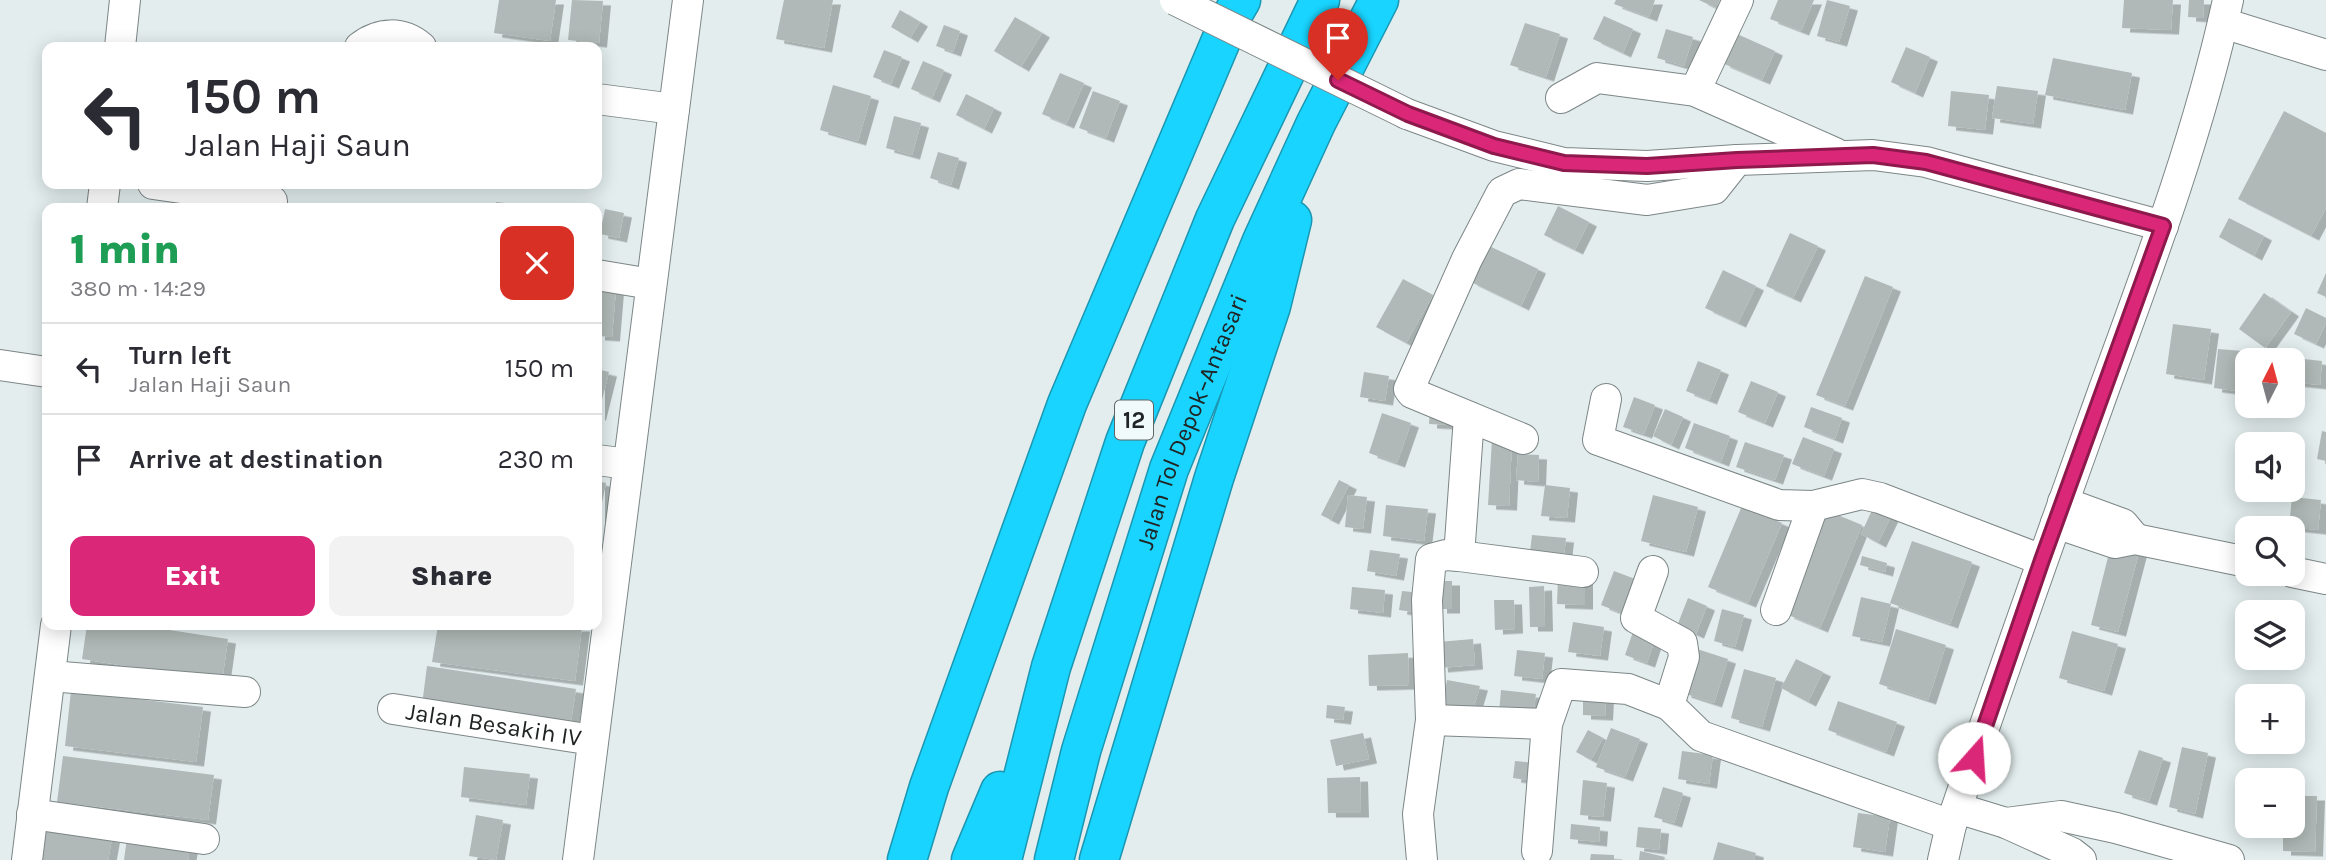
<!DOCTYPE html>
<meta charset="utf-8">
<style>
:root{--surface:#fff;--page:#f2f2f3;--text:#2b2b33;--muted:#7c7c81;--line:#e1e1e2;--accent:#db2777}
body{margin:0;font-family:Karla,sans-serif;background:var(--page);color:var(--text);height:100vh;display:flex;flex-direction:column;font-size:26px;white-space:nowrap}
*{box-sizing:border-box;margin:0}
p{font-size:23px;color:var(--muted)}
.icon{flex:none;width:38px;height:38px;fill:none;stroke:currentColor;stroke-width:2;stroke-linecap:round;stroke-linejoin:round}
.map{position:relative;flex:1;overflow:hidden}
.sheet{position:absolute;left:42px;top:203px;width:560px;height:427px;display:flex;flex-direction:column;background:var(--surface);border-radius:14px;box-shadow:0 4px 18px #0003}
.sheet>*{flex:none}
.banner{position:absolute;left:42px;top:42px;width:560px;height:147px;border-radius:14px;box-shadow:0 4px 18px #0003;background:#fff;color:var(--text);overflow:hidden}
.needle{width:46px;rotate:6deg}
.buttons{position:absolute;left:2235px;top:348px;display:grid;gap:14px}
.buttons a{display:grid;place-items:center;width:70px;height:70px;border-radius:14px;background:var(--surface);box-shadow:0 4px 18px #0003;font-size:35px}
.pin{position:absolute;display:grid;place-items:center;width:60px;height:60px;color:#fff;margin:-72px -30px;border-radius:50% 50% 50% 0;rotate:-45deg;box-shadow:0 0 7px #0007}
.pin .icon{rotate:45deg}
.me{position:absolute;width:77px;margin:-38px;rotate:19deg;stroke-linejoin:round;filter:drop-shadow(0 0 5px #0008)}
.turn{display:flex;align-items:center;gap:24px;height:147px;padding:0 28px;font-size:32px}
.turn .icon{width:91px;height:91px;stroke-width:2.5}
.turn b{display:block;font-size:49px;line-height:60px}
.round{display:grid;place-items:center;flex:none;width:74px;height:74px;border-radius:14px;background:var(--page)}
.head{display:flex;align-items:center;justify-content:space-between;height:119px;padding:0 28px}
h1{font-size:42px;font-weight:800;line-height:52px;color:#1e9e55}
.button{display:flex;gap:14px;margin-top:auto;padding:14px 28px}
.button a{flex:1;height:80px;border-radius:14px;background:var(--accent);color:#fff;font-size:28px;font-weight:800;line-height:80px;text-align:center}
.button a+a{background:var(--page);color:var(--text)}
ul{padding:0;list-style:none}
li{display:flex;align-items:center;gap:21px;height:91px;padding:0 28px;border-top:2px solid var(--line)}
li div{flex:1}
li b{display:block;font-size:26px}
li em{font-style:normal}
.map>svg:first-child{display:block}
</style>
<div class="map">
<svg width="2326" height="860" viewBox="0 0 2326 860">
<defs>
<filter id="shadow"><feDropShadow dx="8" dy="4.5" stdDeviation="0" flood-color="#0004"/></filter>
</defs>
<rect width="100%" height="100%" fill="#e3eded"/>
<!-- building -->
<path fill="#b0b9b7" filter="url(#shadow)" d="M499,0H556L550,41L494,33Z
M572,0L603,1L599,43L568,40Z
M784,0H833L824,48L776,39Z
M1616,0H1655L1649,17L1614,4Z
M1699,0H1720L1716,8Z
M1778,0H1814L1801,31L1770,19Z
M1827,0L1850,6L1839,42L1817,36Z
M2124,0H2173L2171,30L2122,28Z
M2189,0H2204L2203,18L2188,17Z
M900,10L920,22L910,38L891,27Z
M1604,16L1633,29L1623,53L1593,39Z
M1015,17L1042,33L1021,67L994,51Z
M1525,23L1560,34L1546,77L1510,65Z
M944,25L960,31L953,52L936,46Z
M1666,29L1693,37L1684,66L1657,58Z
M1735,33L1775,51L1762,80L1722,63Z
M1906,47L1930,57L1915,93L1891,82Z
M884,50L902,57L891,84L873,77Z
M2053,58L2132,73L2125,110L2045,95Z
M923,61L944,70L932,98L911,89Z
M1060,73L1084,83L1066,124L1042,114Z
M833,85L871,96L858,141L820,130Z
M1997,86L2038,91L2033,124L1992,118Z
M1093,91L1120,101L1106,138L1079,128Z
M1951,91L1989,95L1985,130L1948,126Z
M966,94L994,108L984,129L956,115Z
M2284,111L2326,133V208L2311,236L2238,199Z
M894,116L921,123L912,155L886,148Z
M938,152L959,158L951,185L930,178Z
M496,202L522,205V208H495Z
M1558,206L1589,222L1575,250L1544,235Z
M605,209L624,213L619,238L600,234Z
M2229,218L2264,236L2254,256L2219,237Z
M1790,233L1818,246L1793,298L1766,286Z
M1487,245L1538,269L1521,306L1469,281Z
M1723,270L1756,286L1738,323L1705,308Z
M2326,273V297L2317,293Z
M1865,276L1893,287L1845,406L1816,395Z
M1403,279L1433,295L1406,343L1376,327Z
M597,287L616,289L612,337L597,336Z
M2264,293L2291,312L2265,348L2239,329Z
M2306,308L2326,318V323L2316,344L2294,334Z
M2173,324L2211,329L2204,380L2166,374Z
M2218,349L2243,351L2238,391L2214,388Z
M2294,358L2322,361L2320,385L2292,382Z
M1698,361L1721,370L1709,400L1686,391Z
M597,369L609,372L598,416H597Z
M1364,372L1389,376L1385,401L1360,397Z
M1751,381L1778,392L1765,423L1738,412Z
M1634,397L1655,405L1644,434L1623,427Z
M1811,407L1842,418L1835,439L1804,427Z
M1430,409L1450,411L1448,425L1429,424Z
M1665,409L1683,417L1671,445L1653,436Z
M1382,413L1411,423L1397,463L1369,453Z
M1694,423L1730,436L1721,462L1685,448Z
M2322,431L2326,432V461L2317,459Z
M1803,437L1834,449L1824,476L1792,464Z
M1492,439L1512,441L1509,506L1488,505Z
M1745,442L1784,455L1775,480L1736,467Z
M1518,454L1539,455L1538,482L1516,480Z
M1339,480L1349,485L1331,520L1321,515Z
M597,481L606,483L598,523L597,522Z
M1545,485L1570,488L1567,518L1541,516Z
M1348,495L1367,497L1363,529L1345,527Z
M1653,495L1698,507L1686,552L1641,541Z
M2292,497L2321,500L2318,530L2289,527Z
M1386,505L1428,509L1424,541L1383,536Z
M1742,506L1782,523L1748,603L1708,587Z
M1873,508L1891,516L1878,543L1861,534Z
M1828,511L1862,525L1820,628L1786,614Z
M1532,535L1566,538L1563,565L1529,561Z
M1912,541L1972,562L1950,624L1890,603Z
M2111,545L2139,552L2118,632L2091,625Z
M1370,550L1400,554L1396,576L1367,571Z
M1862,556L1887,563L1885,572L1860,565Z
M1614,571L1638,580L1624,614L1601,605Z
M1558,576H1585V605L1557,604Z
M1439,581H1452V609H1439Z
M1544,586L1545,627H1530L1529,587Z
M1352,587L1385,590L1383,613L1350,609Z
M1402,591L1422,593L1420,613L1399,610Z
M1861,597L1891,604L1882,642L1852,636Z
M1688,598L1707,606L1696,634L1677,626Z
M1494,600H1514L1515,629L1495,630Z
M1722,609L1744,615L1735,647L1714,641Z
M1573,622L1604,627L1600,656L1568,652Z
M87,625H137L228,639L222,681L82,659Z
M438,625L582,627L575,681L432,662Z
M1635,626L1657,633L1647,663L1625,655Z
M1896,629L1946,645L1928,700L1879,684Z
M2072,631L2118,644L2104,691L2059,678Z
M1473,639L1475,665L1440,668L1438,642Z
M1697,649L1728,659L1714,703L1683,693Z
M1517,650L1545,653L1542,679L1514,676Z
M1408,653L1409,685L1369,686L1368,655Z
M1796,659L1823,672L1808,702L1781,688Z
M427,666L576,689L570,728L422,705Z
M1744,669L1776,678L1762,727L1731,718Z
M1447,680L1480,686L1472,713L1441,711Z
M1501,690L1536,694L1533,714L1499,713Z
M71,691L203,707L196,762L65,746Z
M1583,696L1606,697L1605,716L1583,715Z
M1838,701L1897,722L1886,752L1828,730Z
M1327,705L1345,707L1343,720L1326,718Z
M1611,728L1640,739L1625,777L1596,767Z
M1588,730L1603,738L1591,760L1576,752Z
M1363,733L1369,759L1336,766L1330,740Z
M2182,747L2208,753L2195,814L2169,807Z
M2139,750L2163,758L2149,801L2124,793Z
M1682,751L1713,755L1709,784L1678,779Z
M63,756L214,775L208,820L57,802Z
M1515,761L1535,763L1533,781L1513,778Z
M464,767L530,774L526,805L461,797Z
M1360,777L1361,813H1328L1327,778Z
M1583,780L1607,783L1603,817L1580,815Z
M1663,787L1683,793L1674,823L1654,817Z
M2292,796H2317L2315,852L2283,851V826H2292Z
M1858,813L1890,817L1885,852L1853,847Z
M476,815L503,820L496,860L469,856Z
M1571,824L1600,827L1599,842L1570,839Z
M45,826L112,838L108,860H39Z
M1638,827L1661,829L1659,850L1636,847Z
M127,838L190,847L188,860H124Z
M1718,842L1756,853L1754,860H1713Z
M1640,851L1665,857L1664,860H1639Z
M1591,854L1614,855V860H1590Z"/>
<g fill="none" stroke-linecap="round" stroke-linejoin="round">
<!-- minor casing -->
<g stroke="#7d8686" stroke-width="32">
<g id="minor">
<path d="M2223,23L2326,55"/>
<path d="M120,47L125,0"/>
<path d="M360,47C379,32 402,31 421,47"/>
<path d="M1695,91L1738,0"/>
<path d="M1561,98L1597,78L1695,91L1835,153"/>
<path d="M597,99L674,109"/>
<path d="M1407,114L1494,146L1564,163L1647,166L1737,160L1873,155L1926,162L2163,226"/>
<path d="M153,184L272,201"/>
<path d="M102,208L105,184"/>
<path d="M597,275L651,284"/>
<path d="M0,365L47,372"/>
<path d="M1606,399L1598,440L1779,505L1813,506L1862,494L1880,498L2042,560"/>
<path d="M1469,417L1459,556L1583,572"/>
<path d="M1523,439L1412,393L1409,389L1467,259L1502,192L1519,184L1647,200L1714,189L1737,160"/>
<path d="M597,460L628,464"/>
<path d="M2063,502L2123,524L2133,536"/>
<path d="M2056,523L2115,543L2135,539L2247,562"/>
<path d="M1653,571L1636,618L1682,643L1684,657L1669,705"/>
<path d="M2292,572L2326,579"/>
<path d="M1776,610L1813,506"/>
<path d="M50,676L245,692"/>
<path id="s1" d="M393,709L593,740"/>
<path d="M1431,720L1427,600L1431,559L1446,555L1459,556"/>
<path d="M1957,808L2006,823L2072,853L2081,860"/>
<path d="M32,814L204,839"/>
<path d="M2006,823L2061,816L2116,828L2229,860"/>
<path d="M1537,851L1547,724L1561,684L1628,689L1669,705L1701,736L1951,825"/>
<path d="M27,860L56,625"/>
<path d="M578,860L688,0"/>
<path d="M1422,860L1418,814L1431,720L1547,724"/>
<path d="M1943,860L1951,825C2000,678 2052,534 2104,389C2151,261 2199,133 2228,0"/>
</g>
</g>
<!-- highway casing -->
<g stroke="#1b96b2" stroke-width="41">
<g id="highway">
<path d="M907,860L929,787L1067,404L1231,17L1241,0"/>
<path d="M971,860L1000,791"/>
<path d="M1002,860L1051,667L1125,442L1215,219L1320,0"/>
<path id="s2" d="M1054,860L1081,751L1169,469L1262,241L1316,123L1379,0"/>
<path d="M1099,860L1214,478L1271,306L1292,220"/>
</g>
</g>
<!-- minor -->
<use href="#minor" stroke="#fff" stroke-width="30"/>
<!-- highway -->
<use href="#highway" stroke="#18d4fe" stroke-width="38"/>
<!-- minor-bridge casing -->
<g stroke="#7d8686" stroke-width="32" stroke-linecap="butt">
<path id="minor-bridge" d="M1175,0L1407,114"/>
</g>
<!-- minor-bridge -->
<use href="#minor-bridge" stroke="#fff" stroke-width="30"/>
</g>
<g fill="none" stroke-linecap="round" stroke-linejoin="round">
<!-- route casing -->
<g stroke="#8e194d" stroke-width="18">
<path id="route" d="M1338,80L1408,114L1494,146L1564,163L1647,166L1737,160L1873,155L1926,162L2163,226L2042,560L1974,758"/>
</g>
<!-- route -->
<use href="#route" stroke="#db2777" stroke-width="12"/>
</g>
<g text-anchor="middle" stroke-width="5" stroke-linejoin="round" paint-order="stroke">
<!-- shield labels -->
<rect fill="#f0fafa" stroke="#5f6464" stroke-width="2" x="1115" y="400.5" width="38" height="39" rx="5"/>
<g font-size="23" font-weight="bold" fill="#212424">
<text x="1134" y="428">12</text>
</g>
<!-- street labels -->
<g font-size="24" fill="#212424" stroke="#f0fafa">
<text dy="8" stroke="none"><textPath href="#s2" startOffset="460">Jalan Tol Depok–Antasari</textPath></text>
<text dy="8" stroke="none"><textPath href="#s1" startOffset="102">Jalan Besakih IV</textPath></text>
</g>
</g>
</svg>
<div class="buttons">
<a><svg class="needle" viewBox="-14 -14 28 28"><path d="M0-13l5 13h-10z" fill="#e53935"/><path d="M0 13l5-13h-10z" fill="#7c7c81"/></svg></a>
<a><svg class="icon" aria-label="sound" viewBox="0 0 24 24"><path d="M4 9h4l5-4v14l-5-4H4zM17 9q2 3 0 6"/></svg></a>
<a><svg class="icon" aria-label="search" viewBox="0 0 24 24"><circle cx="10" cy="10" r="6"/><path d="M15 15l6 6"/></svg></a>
<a><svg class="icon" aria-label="layers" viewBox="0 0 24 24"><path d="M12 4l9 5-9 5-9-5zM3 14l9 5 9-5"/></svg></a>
<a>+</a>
<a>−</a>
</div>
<div class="pin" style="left:1338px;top:80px;background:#d93025"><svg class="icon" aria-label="arrive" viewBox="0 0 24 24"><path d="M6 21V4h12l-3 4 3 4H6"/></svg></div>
<svg class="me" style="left:1974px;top:758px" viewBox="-20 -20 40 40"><circle r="19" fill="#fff"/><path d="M0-13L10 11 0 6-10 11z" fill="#db2777"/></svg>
<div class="banner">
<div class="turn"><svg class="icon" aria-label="left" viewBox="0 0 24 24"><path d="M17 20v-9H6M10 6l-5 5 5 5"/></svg><div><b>150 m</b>Jalan Haji Saun</div></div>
</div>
<section class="sheet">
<div class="head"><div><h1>1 min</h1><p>380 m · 14:29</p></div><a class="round" style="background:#d93025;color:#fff"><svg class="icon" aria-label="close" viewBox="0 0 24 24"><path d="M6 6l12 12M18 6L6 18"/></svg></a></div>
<ul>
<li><svg class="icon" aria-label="left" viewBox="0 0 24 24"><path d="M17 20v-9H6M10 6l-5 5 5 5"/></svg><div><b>Turn left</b><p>Jalan Haji Saun</p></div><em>150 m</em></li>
<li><svg class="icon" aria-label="arrive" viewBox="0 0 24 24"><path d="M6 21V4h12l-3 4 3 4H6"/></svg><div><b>Arrive at destination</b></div><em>230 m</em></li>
</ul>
<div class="button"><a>Exit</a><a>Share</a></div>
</section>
</div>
